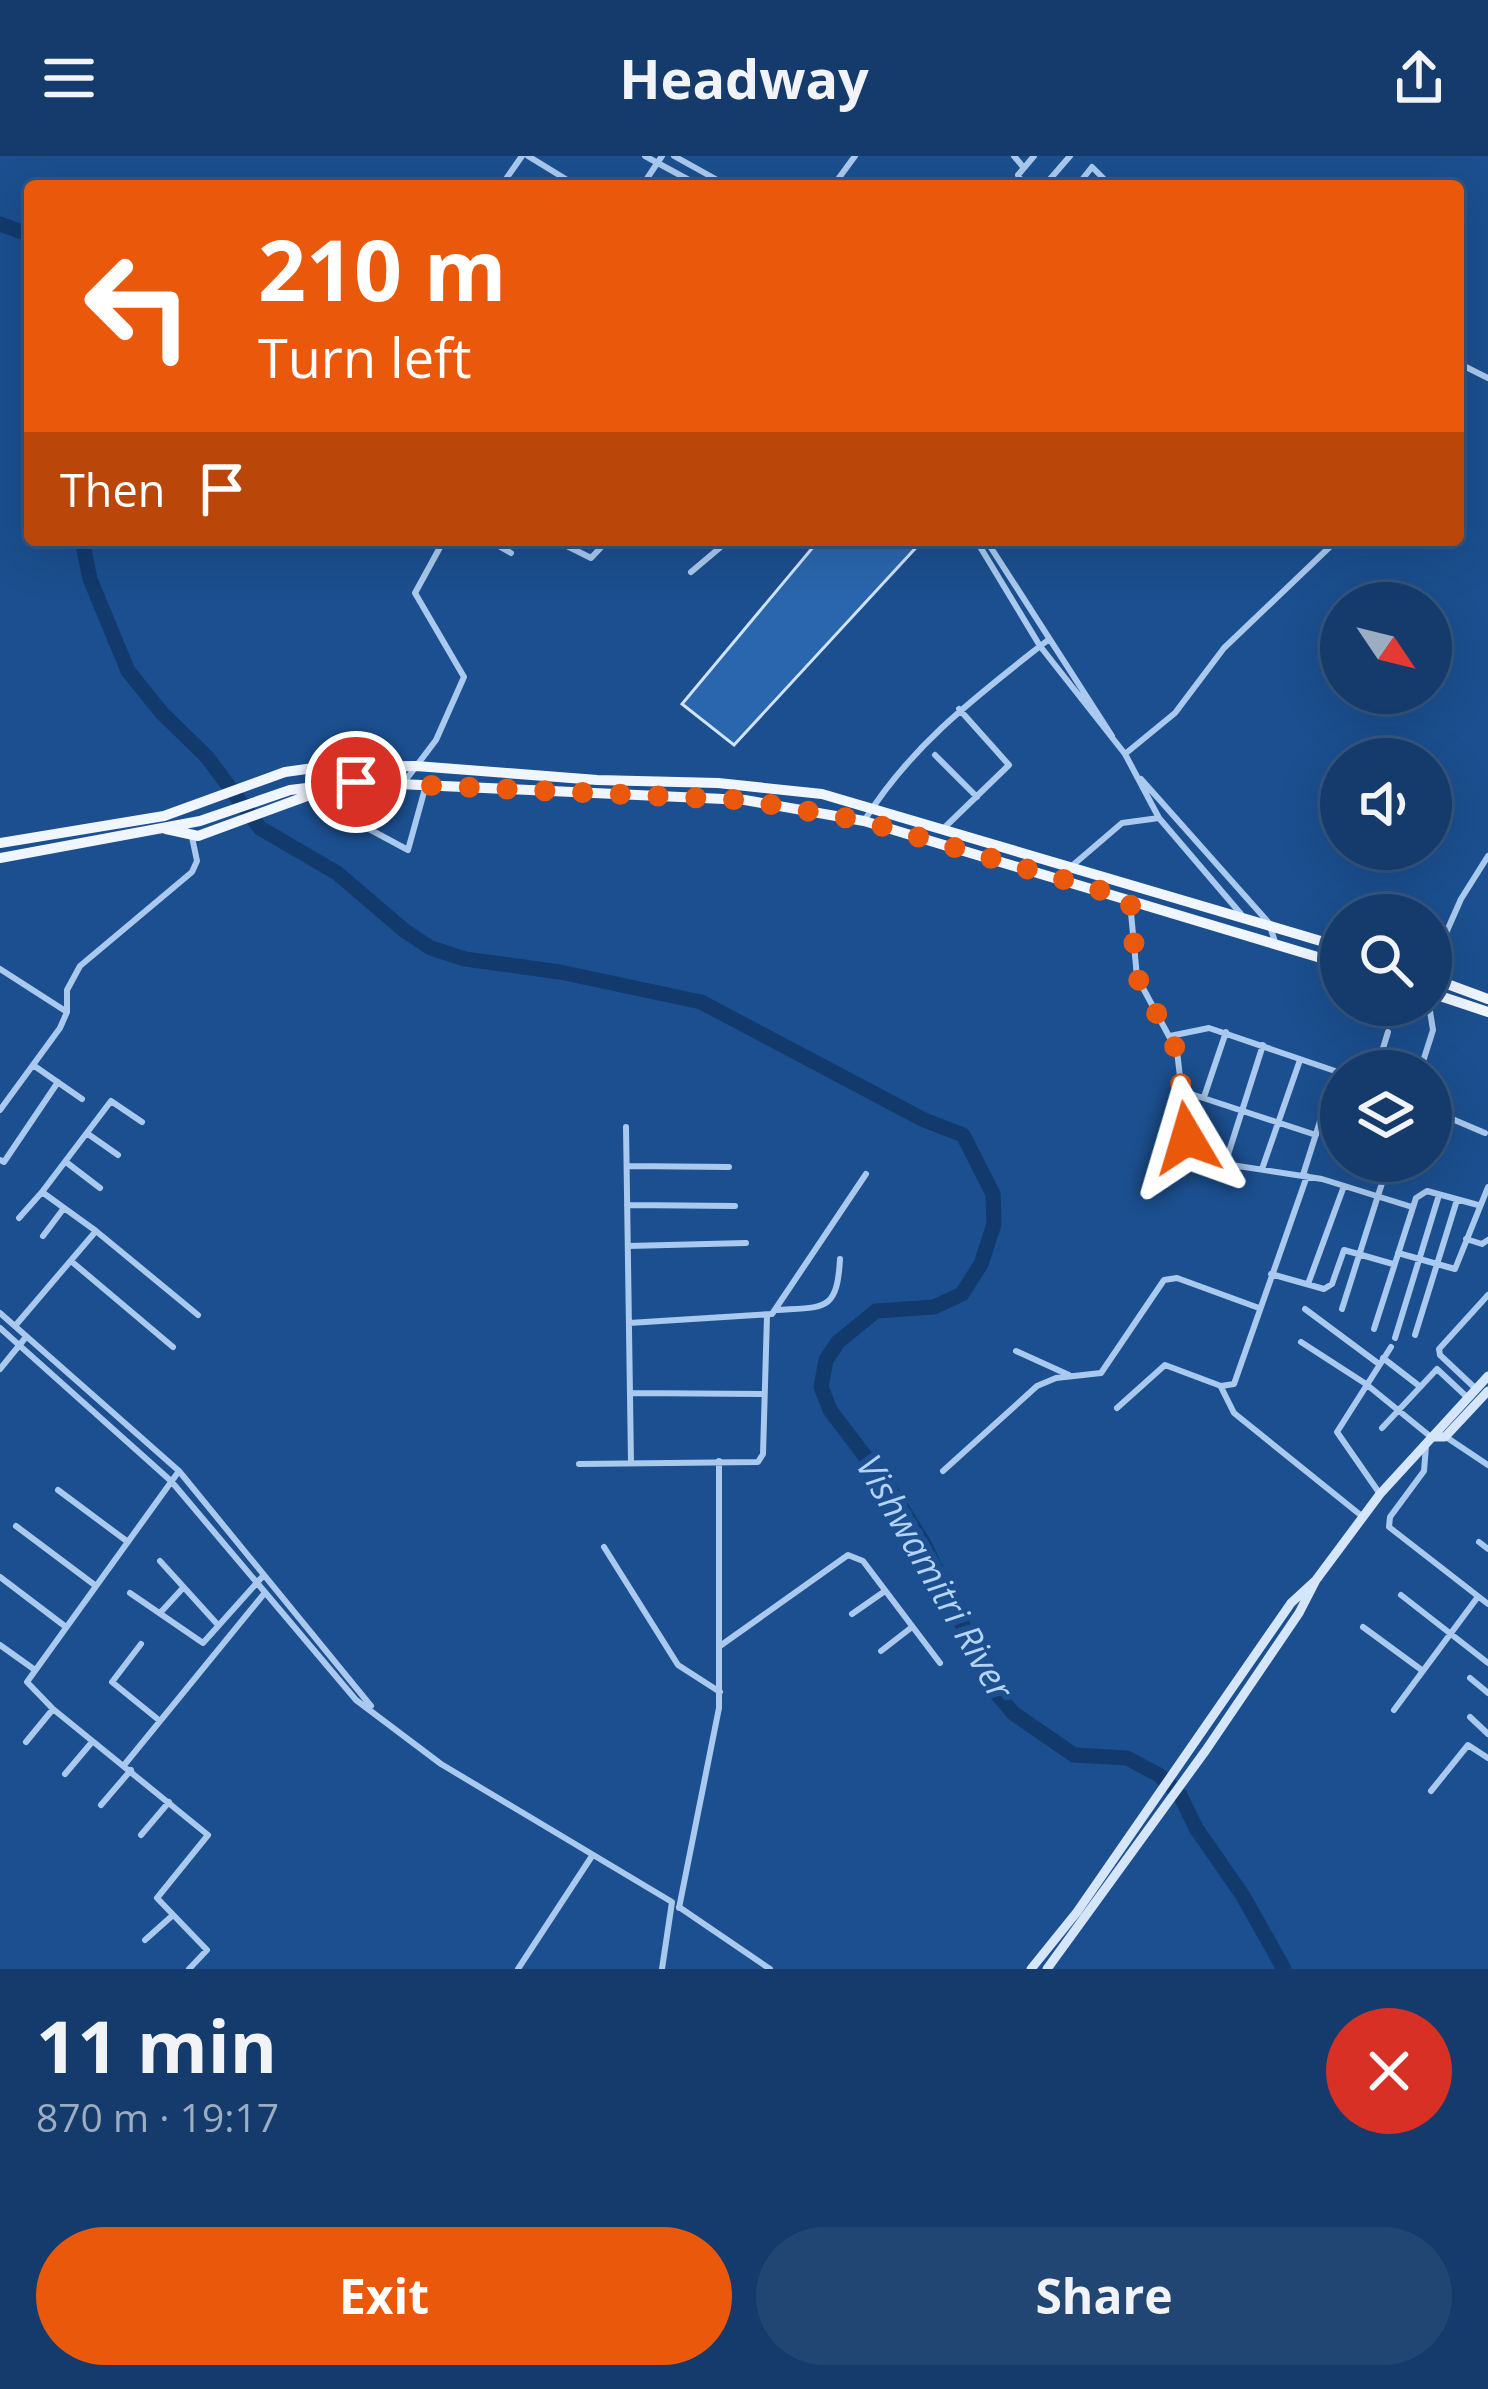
<!DOCTYPE html>
<meta charset="utf-8">
<style>
:root{--surface:#143b6b;--page:#214673;--text:#f1f3f6;--muted:#9dadc1;--line:#33557e;--accent:#ea580c}
body{margin:0;font-family:"Open Sans",sans-serif;background:var(--page);color:var(--text);height:100vh;display:flex;flex-direction:column;font-size:45px;white-space:nowrap}
*{box-sizing:border-box;margin:0}
p{font-size:39px;color:var(--muted)}
.icon{flex:none;width:66px;height:66px;fill:none;stroke:currentColor;stroke-width:2;stroke-linecap:round;stroke-linejoin:round}
.map{position:relative;height:1813px;overflow:hidden}
.panel{display:flex;flex-direction:column;background:var(--surface);flex:1}
.panel>*{flex:none}
.hud{position:absolute;left:24px;top:24px;width:1440px;height:366px;border-radius:12px;box-shadow:0 12px 48px #0002,0 0 0 3px var(--line);background:#ea580c;color:#fff;overflow:hidden}
.needle{width:78px;rotate:125deg}
.fabs{position:absolute;left:1320px;top:426px;display:grid;gap:24px}
.fabs a{display:grid;place-items:center;width:132px;height:132px;border-radius:50%;background:var(--surface);box-shadow:0 12px 48px #0002,0 0 0 3px var(--line);font-size:60px}
.pin{position:absolute;display:grid;place-items:center;width:102px;height:102px;color:#fff;margin:-51px;border:6px solid #fff;border-radius:50%;box-shadow:0 3px 12px #0007}
.me{position:absolute;width:132px;margin:-66px;rotate:353deg;stroke-linejoin:round;filter:drop-shadow(0 0 9px #0008)}
.turn{display:flex;align-items:center;gap:42px;height:252px;padding:0 36px;font-size:54px}
.turn .icon{width:156px;height:156px;stroke-width:2.5}
.turn b{display:block;font-size:84px;line-height:102px}
.then{display:flex;align-items:center;height:114px;padding:0 36px;background:#0003;gap:24px;font-size:45px}
.round{display:grid;place-items:center;flex:none;width:126px;height:126px;border-radius:63px;background:var(--page)}
.overview{display:flex;align-items:center;justify-content:space-between;height:204px;padding:0 36px}
h1{font-size:72px;font-weight:700;line-height:90px}
.action{display:flex;gap:24px;margin-top:auto;padding:24px 36px}
.action a{flex:1;height:138px;border-radius:72px;background:var(--accent);color:#fff;font-size:48px;font-weight:700;line-height:138px;text-align:center}
.action a+a{background:var(--page);color:var(--text)}
header{display:flex;justify-content:space-between;align-items:center;height:156px;padding:0 36px;background:var(--surface);font-size:54px;font-weight:700}
.map>svg:first-child{display:block}
</style>
<header><svg class="icon" aria-label="menu" viewBox="0 0 24 24"><path d="M4 6h16M4 12h16M4 18h16"/></svg>Headway<svg class="icon" aria-label="share" viewBox="0 0 24 24"><path d="M12 15V3M7 8l5-5 5 5M5 13v7h14v-7"/></svg></header>
<div class="map">
<svg width="1488" height="1813" viewBox="0 0 1488 1813">
<rect width="100%" height="100%" fill="#1b4f8f"/>
<g fill="none" stroke-linecap="round" stroke-linejoin="round">
<!-- river -->
<path stroke="#123a6d" stroke-width="15" d="M0,68L30,79
M82,384L90,423L128,515L162,557L207,601L260,672L337,717L405,775L431,792L465,803L560,816L701,846L924,964L963,979L993,1038L994,1068L981,1108L962,1138L934,1151L876,1155L838,1186L826,1204L821,1231L830,1254L890,1333L924,1388L993,1533L1013,1557L1074,1599L1127,1602L1159,1619L1180,1639L1196,1672L1243,1740L1284,1813"/>
</g>
<!-- building -->
<path fill="#2a66ad" stroke="#cfe3fa" stroke-width="3" d="M819,384H923L734,589L682,548Z"/>
<g fill="none" stroke-linecap="round" stroke-linejoin="round">
<!-- street -->
<path stroke="#a9c9ee" stroke-width="6" d="M528,0L577,30
M645,0L700,30
M674,0L728,30
M1014,0L1024,12
M501,30L522,0
M642,30L662,0
M833,30L855,0
M1024,30L1018,19L1034,0
M1044,30L1070,0
M1077,30L1092,11L1111,30
M1458,207L1488,222
M488,384L511,397
M555,384L591,402L608,384
M976,384L1040,490L1125,598L1159,662L1241,758
M986,384L1112,580
M691,416L729,384
M1125,598L1175,557L1224,492L1337,384
M935,599L977,641
M1141,623L1269,767L1275,786
M405,625L436,584L464,521L415,437L444,384
M864,665C912,588 978,539 1048,484
M356,666L408,694L426,629
M944,672L1009,609L959,553
M1059,721L1122,667L1159,662
M1130,746L1137,821L1177,895L1187,982L1204,1001L1225,1008L1322,1023L1412,1051
M1431,811L1461,743L1488,700
M0,813L67,856L60,872L0,954
M67,856V834L80,810L192,716L197,705L192,681
M1170,880L1209,872L1341,917
M33,909L82,943
M1376,915L1388,876
M1420,915L1433,874L1429,849
M1182,935L1316,979
M1204,941L1226,876
M1431,954L1485,977
M626,971L631,1307
M88,978L118,999
M0,1004L4,1006L58,926
M66,1006L100,1032
M1225,1008L1263,889
M627,1010L729,1011
M1262,1013L1300,904
M1303,1019L1336,915
M627,1049L735,1050
M19,1062L42,1036
M96,1075L42,1036L111,945L142,966
M43,1080L64,1052
M1466,1083L1482,1088L1488,1084
M628,1090L746,1087
M1398,1097L1455,1113L1488,1031
M71,1105L173,1191
M1271,1118L1324,1133L1332,1128L1344,1094L1393,1108
M1308,1128L1344,1030
M1305,1153L1379,1208
M1342,1153L1389,1005
M777,1154C825,1151 837,1156 840,1103
M0,1157L179,1315L371,1550
M629,1167L772,1158L866,1018
M15,1170L96,1075L198,1159
M0,1172L171,1325L356,1544L441,1608L672,1746L662,1813
M1374,1173L1416,1042L1427,1035L1478,1049
M1415,1179L1457,1044
M1395,1182L1439,1039
M1301,1186L1366,1228L1431,1281
M1016,1195L1069,1219
M1383,1202L1418,1229
M0,1213L26,1181
M1221,1231L1234,1257L1363,1361
M1475,1232L1440,1199L1439,1193L1488,1139
M630,1237L762,1238
M1117,1252L1165,1209L1221,1230L1234,1228L1307,1020
M1382,1272L1437,1213L1468,1242
M1446,1281L1488,1309
M1426,1290L1424,1315L1390,1361L1389,1371L1488,1448
M579,1308L758,1306L763,1298L767,1160
M179,1315L27,1526L53,1553L208,1679L157,1742L207,1794L189,1813
M943,1315L1037,1230L1056,1222L1101,1217L1164,1124L1177,1122L1259,1152
M58,1334L128,1386
M1380,1338L1337,1276L1391,1191
M16,1370L96,1430
M1479,1386L1488,1393
M604,1391L678,1509L720,1536
M160,1405L218,1469
M0,1421L66,1471
M130,1437L203,1487L263,1420
M1401,1439L1488,1507
M160,1457L182,1433
M852,1458L885,1435
M1363,1471L1423,1515
M141,1488L112,1526L160,1565
M0,1489L35,1514
M720,1490L848,1399L863,1405L940,1507
M881,1495L912,1471
M1470,1522L1488,1537
M1394,1554L1477,1442
M1470,1561L1488,1578
M26,1586L53,1553
M125,1608L263,1439
M65,1618L92,1586
M1431,1635L1468,1589L1488,1602
M101,1649L131,1614
M141,1679L169,1646
M679,1751L770,1813
M679,1752L719,1552V1305
M145,1784L173,1759
M518,1813L592,1700"/>
<!-- secondary -->
<path stroke="#d6e6fa" stroke-width="9" d="M1431,1281H1445L1488,1235
M1316,1424L1380,1338L1488,1220
M1031,1813L1077,1756L1291,1447L1316,1424L1299,1457L1206,1594L1047,1813"/>
<!-- primary -->
<path stroke="#f0f6ff" stroke-width="10" d="M166,673L198,680L318,636
M0,687L164,660L285,616L321,611L416,610L597,624L718,627L822,638L1341,791
M0,702L200,665L290,634L356,626L745,644L864,665L1341,808
M1431,822L1488,843
M1431,837L1488,856"/>
</g>
<g fill="none" stroke-linecap="round" stroke-linejoin="round">
<!-- route -->
<path stroke="#ea580c" stroke-width="21" stroke-dasharray="0 37.8" d="M356,626L745,644L864,665L1130,743L1137,821L1177,895L1187,982"/>
</g>
<g text-anchor="middle" stroke-width="12" stroke-linejoin="round" paint-order="stroke">
<!-- water labels -->
<g font-size="36" font-style="italic" fill="#b5d3f5" stroke="#1b4f8f">
<text transform="translate(935 1421) rotate(60)" y="13">Vishwamitri River</text>
</g>
</g>
</svg>
<div class="fabs">
<a><svg class="needle" viewBox="-14 -14 28 28"><path d="M0-13l5 13h-10z" fill="#e53935"/><path d="M0 13l5-13h-10z" fill="#9dadc1"/></svg></a>
<a><svg class="icon" aria-label="sound" viewBox="0 0 24 24"><path d="M4 9h4l5-4v14l-5-4H4zM17 9q2 3 0 6"/></svg></a>
<a><svg class="icon" aria-label="search" viewBox="0 0 24 24"><circle cx="10" cy="10" r="6"/><path d="M15 15l6 6"/></svg></a>
<a><svg class="icon" aria-label="layers" viewBox="0 0 24 24"><path d="M12 4l9 5-9 5-9-5zM3 14l9 5 9-5"/></svg></a>
</div>
<div class="pin" style="left:356px;top:626px;background:#d93025"><svg class="icon" aria-label="arrive" viewBox="0 0 24 24"><path d="M6 21V4h12l-3 4 3 4H6"/></svg></div>
<svg class="me" style="left:1187px;top:982px" viewBox="-20 -20 40 40"><path d="M0-17L14 15 0 8-14 15z" fill="#ea580c" stroke="#fff" stroke-width="4"/></svg>
<div class="hud">
<div class="turn"><svg class="icon" aria-label="left" viewBox="0 0 24 24"><path d="M17 20v-9H6M10 6l-5 5 5 5"/></svg><div><b>210 m</b>Turn left</div></div>
<div class="then">Then<svg class="icon" aria-label="arrive" viewBox="0 0 24 24"><path d="M6 21V4h12l-3 4 3 4H6"/></svg></div>
</div>
</div>
<section class="panel">
<div class="overview"><div><h1>11 min</h1><p>870 m · 19:17</p></div><a class="round" style="background:#d93025;color:#fff"><svg class="icon" aria-label="close" viewBox="0 0 24 24"><path d="M6 6l12 12M18 6L6 18"/></svg></a></div>
<div class="action"><a>Exit</a><a>Share</a></div>
</section>
